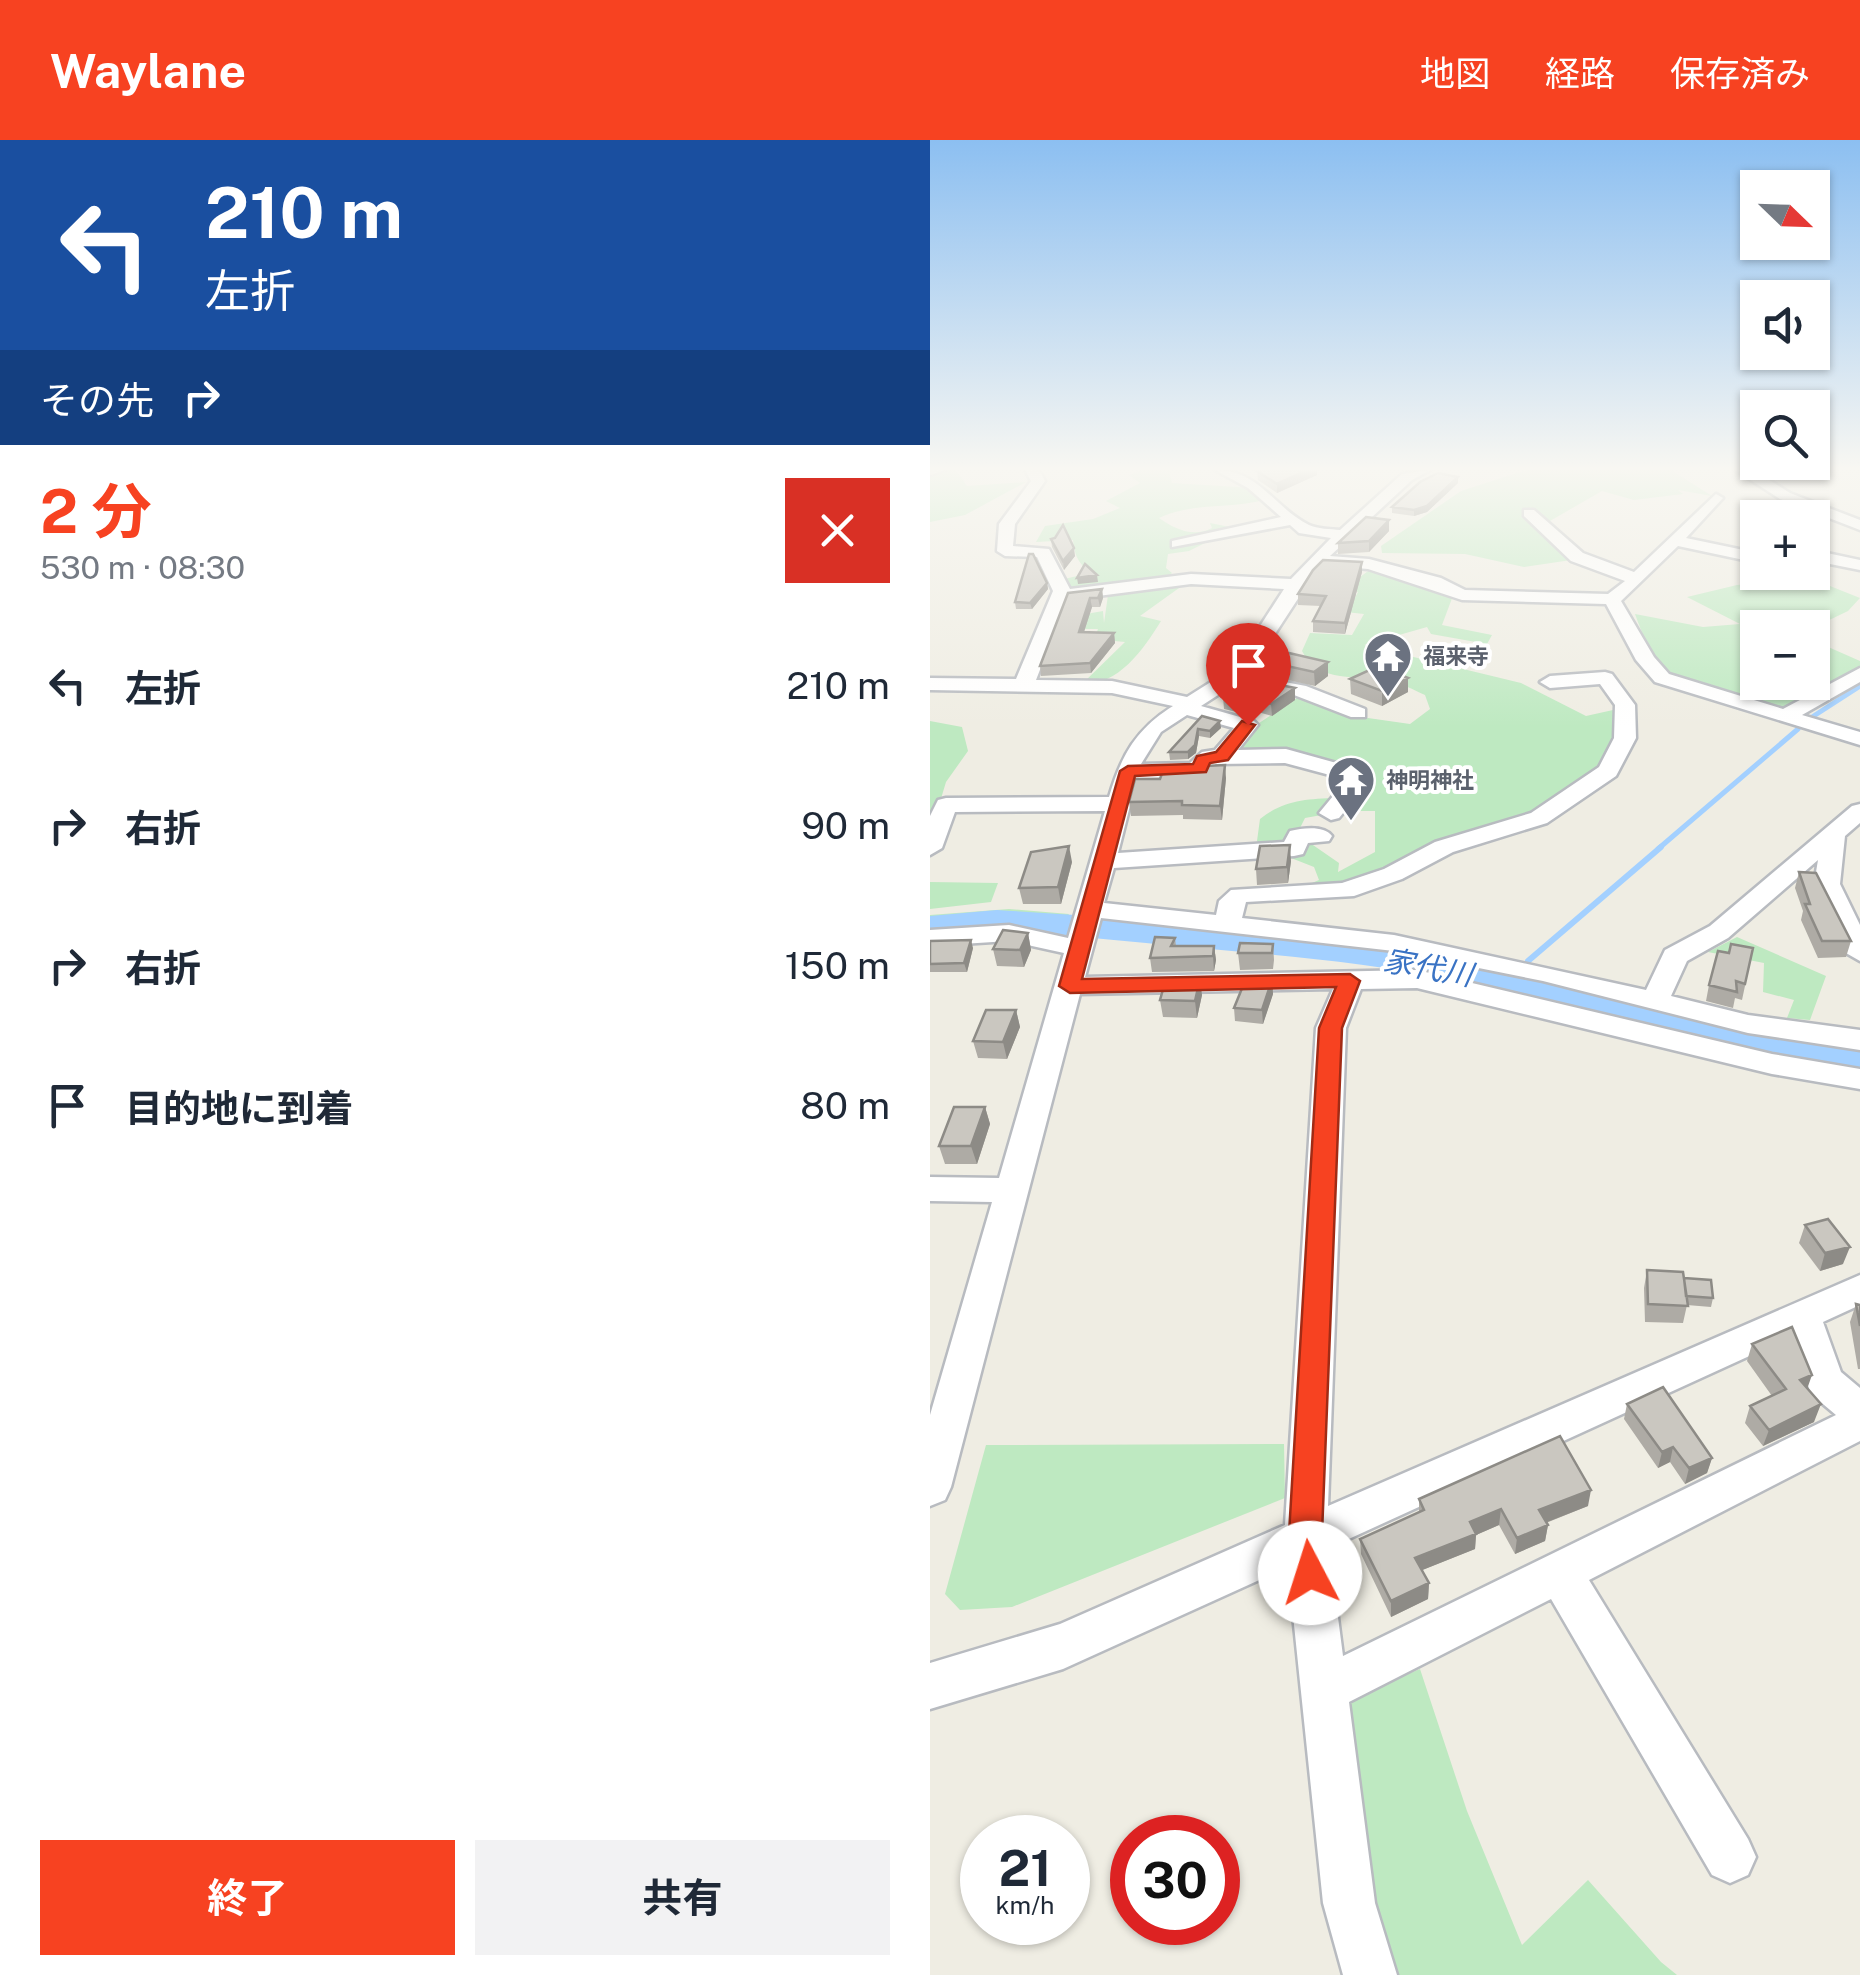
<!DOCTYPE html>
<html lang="ja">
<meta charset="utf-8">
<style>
:root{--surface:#fff;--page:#f2f2f3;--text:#1f2937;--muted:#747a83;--accent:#f74221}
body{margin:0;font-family:"Public Sans","Noto Sans JP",sans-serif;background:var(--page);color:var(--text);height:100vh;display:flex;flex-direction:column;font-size:38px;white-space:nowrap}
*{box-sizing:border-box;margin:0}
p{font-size:32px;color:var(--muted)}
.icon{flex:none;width:55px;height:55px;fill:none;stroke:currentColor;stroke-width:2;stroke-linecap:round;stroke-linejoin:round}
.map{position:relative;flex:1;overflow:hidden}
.drawer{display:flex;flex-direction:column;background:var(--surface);width:930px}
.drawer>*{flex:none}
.hud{background:#1a4fa0;color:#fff;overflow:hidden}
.needle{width:65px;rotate:113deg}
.fabs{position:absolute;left:810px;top:30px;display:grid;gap:20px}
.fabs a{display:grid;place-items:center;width:90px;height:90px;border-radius:0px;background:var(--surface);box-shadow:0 2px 8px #0004;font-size:50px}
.speed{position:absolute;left:30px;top:1675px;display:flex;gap:20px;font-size:50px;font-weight:700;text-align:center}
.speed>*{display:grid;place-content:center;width:130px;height:130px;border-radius:50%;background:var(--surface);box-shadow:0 2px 8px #0004;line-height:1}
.speed small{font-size:25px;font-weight:400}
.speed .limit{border:15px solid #d22;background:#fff;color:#111}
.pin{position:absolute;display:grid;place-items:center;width:85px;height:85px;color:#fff;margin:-102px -42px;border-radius:50% 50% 50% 0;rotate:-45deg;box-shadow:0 0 10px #0007}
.pin .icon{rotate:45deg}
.me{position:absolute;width:110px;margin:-55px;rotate:355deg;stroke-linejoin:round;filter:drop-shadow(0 0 8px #0008)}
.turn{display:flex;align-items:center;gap:35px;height:210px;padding:0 40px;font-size:45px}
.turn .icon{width:130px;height:130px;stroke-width:2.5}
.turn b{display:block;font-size:70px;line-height:85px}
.then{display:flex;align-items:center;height:95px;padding:0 40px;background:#0003;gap:20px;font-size:38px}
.round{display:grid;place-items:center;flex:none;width:105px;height:105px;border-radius:0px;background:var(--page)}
.summary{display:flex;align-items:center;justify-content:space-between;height:170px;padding:0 40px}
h1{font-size:60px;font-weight:700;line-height:75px;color:var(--accent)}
.button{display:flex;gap:20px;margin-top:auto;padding:20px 40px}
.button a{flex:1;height:115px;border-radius:0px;background:var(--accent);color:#fff;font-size:40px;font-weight:700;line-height:115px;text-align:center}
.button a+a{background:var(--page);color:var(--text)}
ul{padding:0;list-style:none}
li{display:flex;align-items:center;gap:30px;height:140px;padding:0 40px}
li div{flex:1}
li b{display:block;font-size:38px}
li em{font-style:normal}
header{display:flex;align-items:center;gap:60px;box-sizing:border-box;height:140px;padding:0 50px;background:var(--accent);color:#fff}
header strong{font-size:48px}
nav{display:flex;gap:55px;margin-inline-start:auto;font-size:35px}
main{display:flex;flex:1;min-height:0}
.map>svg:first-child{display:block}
</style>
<header>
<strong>Waylane</strong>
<nav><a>地図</a><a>経路</a><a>保存済み</a></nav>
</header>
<main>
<section class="drawer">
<div class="hud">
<div class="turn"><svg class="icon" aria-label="left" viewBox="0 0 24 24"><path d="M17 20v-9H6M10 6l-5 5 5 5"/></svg><div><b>210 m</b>左折</div></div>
<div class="then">その先<svg class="icon" aria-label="right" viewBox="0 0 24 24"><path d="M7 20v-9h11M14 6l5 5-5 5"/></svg></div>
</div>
<div class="summary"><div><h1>2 分</h1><p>530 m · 08:30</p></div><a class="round" style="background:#d93025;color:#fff"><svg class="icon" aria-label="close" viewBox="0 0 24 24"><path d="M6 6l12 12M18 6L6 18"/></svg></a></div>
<ul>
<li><svg class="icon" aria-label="left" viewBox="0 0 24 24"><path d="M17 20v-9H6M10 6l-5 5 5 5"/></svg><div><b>左折</b></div><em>210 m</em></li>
<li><svg class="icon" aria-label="right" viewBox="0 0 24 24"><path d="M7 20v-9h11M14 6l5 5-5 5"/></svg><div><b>右折</b></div><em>90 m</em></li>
<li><svg class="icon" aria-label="right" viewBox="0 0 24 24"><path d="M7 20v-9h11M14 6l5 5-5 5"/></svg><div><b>右折</b></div><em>150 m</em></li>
<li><svg class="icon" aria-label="arrive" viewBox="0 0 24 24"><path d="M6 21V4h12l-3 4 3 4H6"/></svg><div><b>目的地に到着</b></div><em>80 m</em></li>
</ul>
<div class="button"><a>終了</a><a>共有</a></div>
</section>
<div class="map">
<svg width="930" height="1835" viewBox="0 0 930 1835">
<rect width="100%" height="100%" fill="#efede3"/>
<!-- green -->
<path fill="#bee9c1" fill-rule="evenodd" d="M26,330L37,346L96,342L35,375L0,382V332Z
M211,330H239L242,343L325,348L337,359C300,370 266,361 229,378C245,389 263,398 282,388L280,383L305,388L259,411L238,414L236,428L242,433L237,438L138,453L130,440L160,433C147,422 144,413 143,400L106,402L115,386L163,379L190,368L176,361L210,343L199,335Z
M596,330H741L782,356L748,350L753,354L704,360L672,351L613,385L648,419L594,427L535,414L452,413L451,406L531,351Z
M445,426L524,453L512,485L562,495L557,504L501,494L497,487L434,505L591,543L656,576L692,568L678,631L623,665L415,751L368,749L389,740L384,727L333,707L327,701L330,679C354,660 376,659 406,658L419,634L376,613H299L320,589L373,554L431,577L480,584L500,569L495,555C483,550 470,542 458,540C428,534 389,545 372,511L380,493L422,495L434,474L388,469L420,467L428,452L415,448ZM414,671H445V712L408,732L409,723L367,694L375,678Z
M880,438L930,458L918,471L891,484L889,496L896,506L930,521V526L846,572C768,550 734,558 705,474L773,487L810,484L757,457L807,445ZM828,488H882V542H828Z
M256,443L210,476L231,481C213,510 189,545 151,545L195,502L164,499L168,489H125L156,474L173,471L174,483L178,455Z
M0,581L32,587L38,611L16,642L0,695Z
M0,742L68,743L61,762L0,769Z
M79,769L139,774L135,780H91L80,790L0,791V775Z
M807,797L896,836L880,880L857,878L864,860L833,852L834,823L778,812Z
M354,1304L355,1358L82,1467L30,1470L15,1454L56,1305Z
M490,1529L537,1671L592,1805L658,1740L731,1822L747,1835H461L437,1720L417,1559Z"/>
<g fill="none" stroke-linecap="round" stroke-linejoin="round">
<!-- stream-far1 -->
<path stroke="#a3d0ff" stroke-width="5" d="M879,579L930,546
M728,709L868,589"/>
<!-- stream -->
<path stroke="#a3d0ff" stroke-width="6" d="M598,821L731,707"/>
<!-- river -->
<path fill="#a3d0ff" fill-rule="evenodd" d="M67,770C215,779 375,790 521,819C658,847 792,885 930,907V931C792,909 658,870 522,840C428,820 330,814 235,805C155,797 80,789 0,796V776Z"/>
<!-- minor casing -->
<g stroke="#b8bbc0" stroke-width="5">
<path id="minor" d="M0,330H15L0,335Z
M95,330H109L115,341L85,384L83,406L119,409L140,449L261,434L361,439L401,398L369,393L360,385L242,407V401L351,377L318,348L285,330C330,330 343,367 379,385C387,389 401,389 410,390L472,334L500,330L482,340L400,416L439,419L511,438L535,450L678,454L695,441L641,421L594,376V370H604L653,413L704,432L786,354L793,358L756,398L828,413V423L748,406L691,461L724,517L739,534L853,569L930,528V542L872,575L930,592V605L725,542L706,520L676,464L532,460L438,429L390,425L318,535L376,546L435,569V577H421L364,555L305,544L271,566L324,581L328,585L308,610L356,609L428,629L436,645L409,678L401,680L389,673L413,644L411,638L355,623L286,624L266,637L207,638L188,713L354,702L360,691C373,688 394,685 402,696L399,701L378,703L373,714L364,716L184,728L174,763L286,775L289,761L301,750L412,743L454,729L505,702L601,673L669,627L684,598L685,565L670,544L620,548L610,542L620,536L675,532L682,534L705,565L706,598L686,636L617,683L523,712L472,739L424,756L316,762L312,778L464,795L716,850L735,810L780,786L922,666L930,664V683L915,696L910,744L930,785V821L916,813L884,744L888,720L798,798L757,821L741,856L818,875L930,890V910L818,893L613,841L464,811L171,778L155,837L487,830L842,914L930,929V949L842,934L487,848L431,849L416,888L398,1366L930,1135V1165L893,1182L911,1232L930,1248V1301L659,1440L818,1699L826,1717L818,1735L800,1743L782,1735L621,1459L419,1562L445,1763L467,1835H413L393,1763L358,1427L133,1529L0,1569V1523L130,1484L355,1385L386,888L403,849L150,854L21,1347L15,1360L0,1366V1275L62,1062L0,1061V1037L69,1038L134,813L79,801L0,806V790L79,785L138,798L175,671L25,672L12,708L0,715V676L8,660L16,658L179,657C191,616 206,589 243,566L182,553L0,550V538L86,539L123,451L107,417L75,416L67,411L69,384L101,341ZM261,444L354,449L303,528L257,557L182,541L106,540L137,460ZM257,575L304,588L285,610L272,612L260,623L211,624L231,592ZM861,1197L881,1254L906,1275L413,1516L399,1408Z
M805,330H823L860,353L930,380V390L850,359Z
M897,413L930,420V430L900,424L888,433H876L882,432V421Z"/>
</g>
<!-- minor -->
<use href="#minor" fill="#fff" fill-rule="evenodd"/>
</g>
<!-- wall -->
<path fill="#aeaba5" d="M387,330V335L347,353L328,340L327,331L330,330Z
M528,343L497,372L484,376L462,373V367Z
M459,380V391L439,412L408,414V403Z
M121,399L145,416L134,430L122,407Z
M432,422V432L415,494L383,492V481L391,466L368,465V454Z
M117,443L118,449L102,469H86L85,462Z
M172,449L173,458L170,467H162L154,492L184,493L185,503L161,533L111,536L110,526L138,453Z
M398,522V536L385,546L344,537L343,523Z
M420,539L478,552L452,566L421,554Z
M293,557L365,560L342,576L321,570L315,574L294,569Z
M272,576L291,588L280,598L269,596L266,613L258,619L240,620L239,612Z
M296,638L292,680L253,679V675L201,676L199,662Z
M361,721L358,743L327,745L326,729Z
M142,722L131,764H93L89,748Z
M869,732L921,801L916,817L888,818L871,780L873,771L865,748Z
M98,793L101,810L94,827L67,826L63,809Z
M245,798L246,806H284L286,820L284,831L222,832L220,818Z
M0,801L43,808L37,832H0Z
M343,804L344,820L343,829L310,830L308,813Z
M823,808L812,860L805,858L803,868L776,861L779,845L799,813Z
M342,840L343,854L333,884L305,881L304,868Z
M272,855L267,878L233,877L230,860Z
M86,870L90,887L77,919L48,918L43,901Z
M55,967L60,984L47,1024H15L9,1006Z
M875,1085L913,1124L890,1131L869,1103Z
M717,1130L754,1140L783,1158L781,1167L757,1165L753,1183L715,1182L714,1148Z
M926,1164L930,1165V1229H928L920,1182Z
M822,1204L877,1249L884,1282L833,1306L815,1283L820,1266L842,1256L817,1221Z
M697,1264L782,1318L777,1333L755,1344L740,1322L728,1328L694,1279Z
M489,1359L658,1366L616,1383L618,1385L615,1401L585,1414L569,1385L546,1395L545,1409L492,1430L499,1443L498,1459L461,1477L431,1414L430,1399L489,1372Z"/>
<!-- shaded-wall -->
<path fill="#8d8b86" d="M377,330H387V335L347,353V344Z
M528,337V343L497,372L484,376V370Z
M459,380V391L439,412V401Z
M144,408L145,416L134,430L133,421Z
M432,422V432L415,494V483Z
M167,435L168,442L148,444L147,438Z
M117,443L118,449L102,469L100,463Z
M172,449L173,458L170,467L168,458Z
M160,458L162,467L151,501L149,492Z
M184,493L185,503L161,533L160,523Z
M398,522V536L385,546L384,532Z
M478,538V552L452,566V551Z
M365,548V560L342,576L341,564Z
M320,558L321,570L315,574L314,562Z
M290,581L291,588L280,598V591Z
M268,589L269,596L266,613L258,619V612Z
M295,625L296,638L292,680L290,666Z
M360,705L361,721L358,743L357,727Z
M139,706L142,722L131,764L128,747Z
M98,793L101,810L94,827L90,810Z
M41,800L43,808L37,832L34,823Z
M284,806L286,820L284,831L283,816Z
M270,839L272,855L267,878L265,861Z
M342,840L343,854L333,884L332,870Z
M86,870L90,887L77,919L73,902Z
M55,967L60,984L47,1024L41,1006Z
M920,1107L913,1124L890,1131L895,1113Z
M882,1235L876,1252L870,1240Z
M891,1264L884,1282L833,1306L839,1290Z
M743,1307L740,1322L728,1328L732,1312Z
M782,1318L777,1333L755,1344L759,1328Z
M661,1350L658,1366L607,1386L609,1370Z
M571,1369L569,1385L546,1395L545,1409L485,1433V1418L540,1382Z
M618,1385L615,1401L585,1414L587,1398Z
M499,1443L498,1459L461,1477V1461Z"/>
<!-- building -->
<path fill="#cac7c0" stroke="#8d8b86" stroke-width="2.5" d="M377,330L347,344L327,331L330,330Z
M508,333L528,337L497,366L484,370L462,367L490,342Z
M436,377L459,380L439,401L408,403Z
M133,385L144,408L133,421L121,399L125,398Z
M99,414H103L117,443L100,463L85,462Z
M393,420L432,422L415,483L383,481L396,456L368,454L383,430Z
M155,424L167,435L147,438Z
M172,449L168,458H160L149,492L184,493L160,523L110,526L138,453Z
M359,513L398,522L384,532L343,523Z
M448,526L478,538L452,551L420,539Z
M320,539L365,548L341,564L320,558L314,562L293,557Z
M272,576L290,581L280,591L268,589L265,605L258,612H239Z
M295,625L290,666L252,665V661L199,662L205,639H230L234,628Z
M360,705L357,727L326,729L330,706Z
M139,706L128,747L89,748L101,712Z
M869,732L886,733L921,801H892L875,764H880Z
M73,790L98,793L90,810L63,809Z
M225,797L245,798L241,806H284L283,816L220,818Z
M41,800L34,823L0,824V801Z
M310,803L343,804L342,813H308Z
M801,804L823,808L815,844L806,841L807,852L779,845L788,811L799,813Z
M236,839H270L265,861L230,860Z
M342,840L332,870L304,868L315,841Z
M56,870H86L73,902L43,901Z
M24,967H55L41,1006H9Z
M898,1079L920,1107L895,1113L875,1085Z
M717,1130L753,1132L758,1166L718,1164Z
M754,1138L781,1140L783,1158L756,1156Z
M926,1164L930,1165V1186Z
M862,1187L882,1235L870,1240L891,1264L839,1290L820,1266L856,1249L822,1204Z
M733,1247L782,1318L759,1328L743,1307L732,1312L697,1264Z
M630,1296L661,1350L609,1370L618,1385L587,1398L571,1369L540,1382L546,1394L485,1418L499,1443L461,1461L430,1399L494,1370L489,1359Z"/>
<!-- sky -->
<linearGradient id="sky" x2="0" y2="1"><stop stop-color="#8cbff1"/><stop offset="0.56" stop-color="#f8f7f2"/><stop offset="1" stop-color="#f8f7f2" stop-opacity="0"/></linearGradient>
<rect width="930" height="587" fill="url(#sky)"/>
<!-- route -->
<path fill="#f74221" stroke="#a12b15" stroke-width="2.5" d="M312,581L325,585L298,620L280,623L276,632L205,636L152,839L420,834L430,841L412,888L392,1394L397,1433L392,1444L380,1449L368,1444L359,1394L389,888L406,847L140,853L129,846L190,631L198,626L263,624L267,616L286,612Z"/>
<!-- icons -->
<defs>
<g id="temple-pin" transform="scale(2.5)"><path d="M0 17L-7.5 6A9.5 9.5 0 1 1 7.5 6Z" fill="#6b7280" stroke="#fff"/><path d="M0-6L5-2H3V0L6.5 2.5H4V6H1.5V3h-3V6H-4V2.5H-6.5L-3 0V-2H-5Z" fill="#fff"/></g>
</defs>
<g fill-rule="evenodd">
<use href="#temple-pin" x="458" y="516"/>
<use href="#temple-pin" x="421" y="640"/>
</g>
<g text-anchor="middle" stroke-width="8" stroke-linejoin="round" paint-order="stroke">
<!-- far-worship labels -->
<g font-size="22" font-weight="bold" fill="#5b616d" stroke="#fff" text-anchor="start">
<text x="493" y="524">福来寺</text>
<text x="456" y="648">神明神社</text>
</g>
<!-- water labels -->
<g font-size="30" font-style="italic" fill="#3a73c4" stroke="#fff">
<text transform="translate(498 828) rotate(10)" y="10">家代川</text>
</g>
</g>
</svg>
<div class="fabs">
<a><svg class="needle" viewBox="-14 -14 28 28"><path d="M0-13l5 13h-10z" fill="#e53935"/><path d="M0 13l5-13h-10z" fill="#747a83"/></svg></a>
<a><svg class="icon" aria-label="sound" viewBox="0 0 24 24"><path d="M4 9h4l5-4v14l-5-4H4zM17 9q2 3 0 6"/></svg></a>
<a><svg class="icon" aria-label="search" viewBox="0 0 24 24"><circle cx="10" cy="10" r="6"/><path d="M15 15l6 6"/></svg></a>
<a>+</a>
<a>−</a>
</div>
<div class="speed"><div>21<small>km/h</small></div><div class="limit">30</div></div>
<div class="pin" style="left:318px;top:585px;background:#d93025"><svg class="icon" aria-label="arrive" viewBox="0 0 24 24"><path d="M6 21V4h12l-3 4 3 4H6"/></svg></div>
<svg class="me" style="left:380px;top:1433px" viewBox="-20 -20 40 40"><circle r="19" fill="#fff"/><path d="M0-13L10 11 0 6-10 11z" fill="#f74221"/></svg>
</div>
</main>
